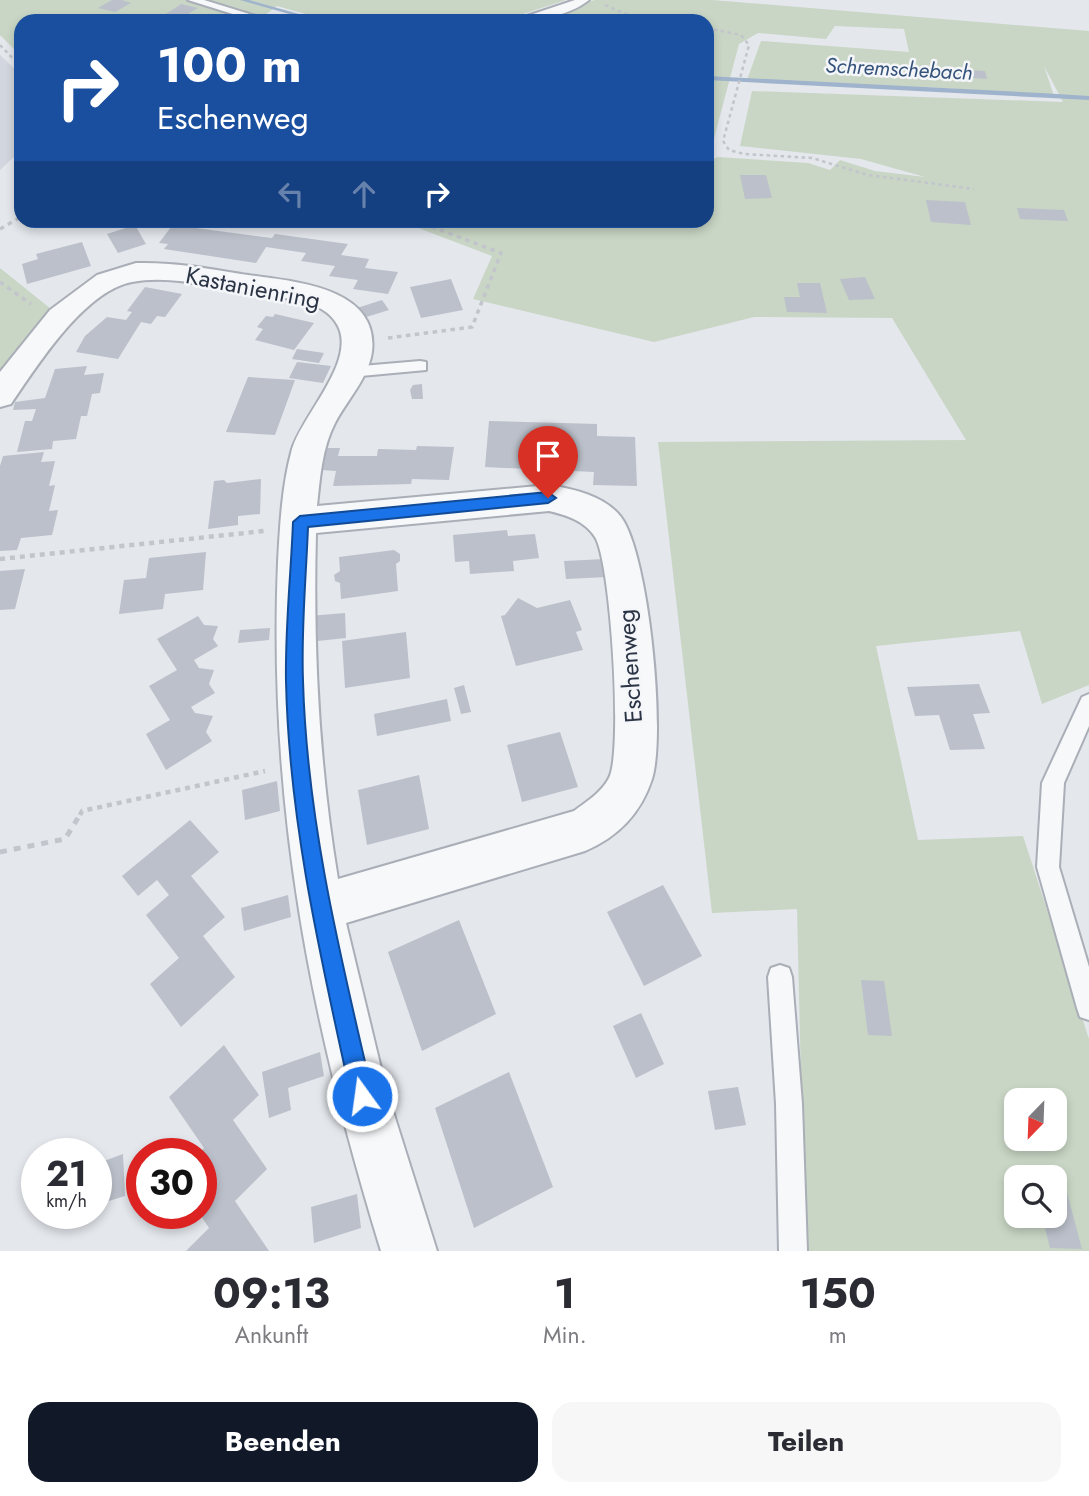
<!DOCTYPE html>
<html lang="de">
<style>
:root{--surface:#fff;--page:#f7f7f7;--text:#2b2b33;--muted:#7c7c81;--accent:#111827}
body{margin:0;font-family:Jost,sans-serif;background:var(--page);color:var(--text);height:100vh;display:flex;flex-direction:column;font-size:26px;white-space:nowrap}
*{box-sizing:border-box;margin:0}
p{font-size:23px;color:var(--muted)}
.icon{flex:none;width:38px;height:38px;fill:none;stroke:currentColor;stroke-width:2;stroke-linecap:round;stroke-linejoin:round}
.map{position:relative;height:1251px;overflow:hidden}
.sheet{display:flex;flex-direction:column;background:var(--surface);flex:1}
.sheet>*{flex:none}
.guide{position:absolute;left:14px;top:14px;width:700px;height:214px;border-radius:21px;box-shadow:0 4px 10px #0003;background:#1a4fa0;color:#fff;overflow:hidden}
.needle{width:46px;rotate:203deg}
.fabs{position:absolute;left:1004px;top:1088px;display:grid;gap:14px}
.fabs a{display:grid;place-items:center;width:63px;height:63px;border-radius:14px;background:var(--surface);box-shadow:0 4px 10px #0003;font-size:35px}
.speed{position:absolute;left:21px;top:1138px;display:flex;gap:14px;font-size:35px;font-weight:700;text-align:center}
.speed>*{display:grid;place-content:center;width:91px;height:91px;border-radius:50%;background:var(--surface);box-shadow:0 4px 10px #0003;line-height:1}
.speed small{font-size:18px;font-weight:400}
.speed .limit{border:10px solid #d22;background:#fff;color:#111}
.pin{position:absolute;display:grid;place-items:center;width:60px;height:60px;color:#fff;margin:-72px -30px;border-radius:50% 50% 50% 0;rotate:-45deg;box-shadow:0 0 7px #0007}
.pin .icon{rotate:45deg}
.me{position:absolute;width:77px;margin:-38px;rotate:346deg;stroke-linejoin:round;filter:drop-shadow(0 0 5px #0008)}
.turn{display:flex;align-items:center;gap:24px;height:147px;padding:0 28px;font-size:32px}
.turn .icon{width:91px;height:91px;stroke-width:2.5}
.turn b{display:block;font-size:49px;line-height:60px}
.lanes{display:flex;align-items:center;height:66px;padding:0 28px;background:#0003;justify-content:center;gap:35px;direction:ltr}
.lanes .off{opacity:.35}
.eta{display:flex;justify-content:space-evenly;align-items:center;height:119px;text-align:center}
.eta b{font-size:42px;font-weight:700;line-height:49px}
.action{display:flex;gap:14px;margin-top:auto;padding:14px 28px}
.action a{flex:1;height:80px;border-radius:21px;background:var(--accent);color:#fff;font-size:28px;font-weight:700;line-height:80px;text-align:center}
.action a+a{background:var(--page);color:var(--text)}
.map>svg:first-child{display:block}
</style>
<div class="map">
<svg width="1089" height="1251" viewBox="0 0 1089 1251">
<rect width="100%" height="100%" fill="#e4e7ec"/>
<!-- built -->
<path fill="#d2d6de" d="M0,55L21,75V150L0,170Z"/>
<!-- green -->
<path fill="#c9d6c5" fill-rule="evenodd" d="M0,0H566L501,21H331L277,6L257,21H21V56L0,35Z
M595,0H712L1089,31V685L1042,704L1020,631L876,646L918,840L1023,836L1089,1039V1251H805L797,909L712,913L658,442L966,440L892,318L754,317L654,342L473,299L492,256L400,221L707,220V21H520ZM835,26L904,29L909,52L761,41L747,80L762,83L945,88L1054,96L1044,66L1063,102L752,91L740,146L861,159L925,177L875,171L840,160L830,170L808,163L718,157L708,161L739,44L758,33L826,39ZM1017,1101H1055V1139H1017ZM1017,1178H1055V1216H1017Z
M0,268L56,313L0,383Z"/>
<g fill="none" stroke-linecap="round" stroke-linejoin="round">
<!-- stream -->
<path fill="#9fb4cc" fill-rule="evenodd" d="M240,0H249L324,21H314Z
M707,76L1041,93L1089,96V100L707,80Z"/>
</g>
<!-- building -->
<path fill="#bbc0ca" d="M112,0H122L131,3L115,12L98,8Z
M181,4L198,8L181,18L166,14Z
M946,69L985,71L987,79L948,76Z
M740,175H766L772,198L745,199Z
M926,200L965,202L971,225L931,222Z
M1017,208L1064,210L1068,221L1020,219Z
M135,225L146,244L118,253L107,234Z
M181,226L272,238L275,234L348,244L341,255L369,259L365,268L398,272L388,294L353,289L358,280L329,276L335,266L301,261L306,253L266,247L256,263L164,249L168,244L159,243L171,227Z
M82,242L91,266L27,284L22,264L38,259L36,254Z
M865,277L875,299L849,300L840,279Z
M451,279L463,310L421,318L410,287Z
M797,283H820L827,313L787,312L784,297H800Z
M145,287L182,294L165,317L157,316L151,324L141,322L118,359L76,352L85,336L107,317L126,320L132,312L127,311Z
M382,300L389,310L363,318L357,308Z
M275,314L314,323L294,350L255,340L263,329L257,327L266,316L273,317Z
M297,349L324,353L319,363L292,359Z
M297,362L331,366L323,383L289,378Z
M87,366L84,375L104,373L100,393L92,394L87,416H81L76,439L53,441L52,449L17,452L25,421H32L36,409L13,410L15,402L45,398L55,369Z
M248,377L295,380L275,435L226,432Z
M422,384L423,399H412L410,390L413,385Z
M489,421L597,424V436L635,437L637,486L593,485L594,472L485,467Z
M417,446L454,447L449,480L412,479L411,484L333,486L336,471L322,470L327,448H340L338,456H377L378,449L416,450Z
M44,452L41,462L55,461L49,486L55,485L49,511L58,510L52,535L21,538L17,550L0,551V466L3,456Z
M261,479L260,514L238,516V525L208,529L214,481L224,480L227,483Z
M507,530L508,536L535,534L539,558L513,561L514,571L470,574L469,561L455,562L453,535Z
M394,550L400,554V561L396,564L398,591L341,599L340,583L335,581L334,575L340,571L339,557Z
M206,552L203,590L165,594L163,609L119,614L124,580L146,578L149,558Z
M605,559L607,577L566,579L564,561Z
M25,569L15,609L0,610V571Z
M518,598L537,608L570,600L582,630L576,632L583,650L516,666L501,616L505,615Z
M345,613L346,638L308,642L309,616Z
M198,616L204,625L218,626L213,639L218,646L194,660L199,668L214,670L209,684L215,693L191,707L195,713L213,716L206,732L212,741L166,770L146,734L170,720L149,686L177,670L157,639Z
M270,628L269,640L238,643L240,630Z
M406,632L410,678L345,688L342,641Z
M979,684L990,713L973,714L985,749L950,750L939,715L915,716L907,687Z
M464,685L471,712L461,714L454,688Z
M447,699L451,721L377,736L374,714Z
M560,732L578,787L522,802L507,745Z
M419,775L429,829L367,845L358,790Z
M277,781L280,811L245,820L242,790Z
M190,820L219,852L191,876L225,917L203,936L235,977L181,1027L150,984L179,958L146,915L169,895L157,880L138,896L122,876Z
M663,885L702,956L644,986L607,912Z
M288,895L291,917L244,931L241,908Z
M459,920L496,1014L422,1051L388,952Z
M861,980L884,981L892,1036L868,1035Z
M641,1013L664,1064L636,1078L613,1026Z
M224,1045L259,1095L233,1120L267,1169L235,1201L269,1251H186L209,1228L199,1213V1153L204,1148L169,1097Z
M320,1052L324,1076L288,1088L291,1110L269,1118L262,1072Z
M509,1072L553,1187L474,1228L435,1108Z
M738,1087L746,1125L715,1130L708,1091Z
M123,1154L125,1196L96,1205V1164Z
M1055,1188L1066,1189L1082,1249L1050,1248L1042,1216H1055Z
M357,1194L361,1228L314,1243L311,1207Z"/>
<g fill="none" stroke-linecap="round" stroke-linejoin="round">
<!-- lane casing -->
<g stroke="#a9aeb7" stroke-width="4">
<path id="lane" d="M188,0H204L272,21H255Z
M575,0H589C569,16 537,21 512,21Z
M420,361L426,362V370L350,377L342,372L350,367Z
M1089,694V726L1064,783L1059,867L1089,967V1020L1080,1017L1077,1008L1037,867L1042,783L1082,697Z
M780,965L789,968L792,977L802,1104L807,1251H779L776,1104L768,977L771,968Z"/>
</g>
<!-- street casing -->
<g stroke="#a9aeb7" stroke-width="4">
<path id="street" d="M136,263C172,262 206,268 241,274C286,281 380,284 372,352C368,379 347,400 335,423C322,448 320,478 317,506L549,485C574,489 605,496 621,517C649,555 666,734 652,779C641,813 618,837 585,851L346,923L386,1089L437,1251H381C310,1020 268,805 278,562C280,524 282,485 292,449C303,414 356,362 338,326C324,299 285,298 259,295C219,289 173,274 132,282C84,291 37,366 11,404L0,407V372L50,310L97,275ZM549,511C566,515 585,521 595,537C611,562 623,752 609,778C602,792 586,802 574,811L338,879C319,765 313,649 316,533Z"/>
</g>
<!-- path-far3 -->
<path stroke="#c2c5cb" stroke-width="2.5" stroke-dasharray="3.5 3.5" stroke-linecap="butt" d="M605,5L642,21
M707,28L741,35L749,45L723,141L729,150L744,154L812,158L868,175L974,189
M0,45L21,67"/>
<!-- path-far2 -->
<path stroke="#c2c5cb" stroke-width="3.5" stroke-dasharray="4.5 4.5" stroke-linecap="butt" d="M0,229L21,217
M0,282L31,304
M388,338L472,327L501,253L414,220"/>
<!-- path-far1 -->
<path stroke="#c2c5cb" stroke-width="4.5" stroke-dasharray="5 5" stroke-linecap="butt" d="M0,559L264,531
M80,815L82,811L265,771"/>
<!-- path -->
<path stroke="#c2c5cb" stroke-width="5" stroke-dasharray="7 7" stroke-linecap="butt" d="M0,852L65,839L81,813"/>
<!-- lane -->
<use href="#lane" fill="#f7f8fa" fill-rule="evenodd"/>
<!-- street -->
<use href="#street" fill="#f7f8fa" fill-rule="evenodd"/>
</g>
<!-- route -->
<path fill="#1a73e8" stroke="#114b97" stroke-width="2" d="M548,492L556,498L548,503L308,527C306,578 301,630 303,681C307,823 341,959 373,1096L370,1104L362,1107L354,1104L351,1096C321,959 289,823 286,681C285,628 291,574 293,522L300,516Z"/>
<g text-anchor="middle" stroke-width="5" stroke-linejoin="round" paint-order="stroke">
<!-- far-water labels -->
<g font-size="21" font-style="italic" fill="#34527a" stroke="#f4f6f9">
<text transform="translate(899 69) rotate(3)" y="7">Schremschebach</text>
</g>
<!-- street labels -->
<g font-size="24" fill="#2b3445" stroke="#f4f6f9">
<text transform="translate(253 288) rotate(11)" y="8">Kastanienring</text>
<text transform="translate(630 666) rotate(-94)" y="8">Eschenweg</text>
</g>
</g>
</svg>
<div class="fabs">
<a><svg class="needle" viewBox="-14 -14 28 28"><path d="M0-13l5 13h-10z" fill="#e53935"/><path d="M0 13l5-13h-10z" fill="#7c7c81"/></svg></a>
<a><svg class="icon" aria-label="search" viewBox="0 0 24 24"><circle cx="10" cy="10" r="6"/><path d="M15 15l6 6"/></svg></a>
</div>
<div class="speed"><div>21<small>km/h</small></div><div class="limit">30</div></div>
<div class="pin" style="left:548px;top:498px;background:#d93025"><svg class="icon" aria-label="arrive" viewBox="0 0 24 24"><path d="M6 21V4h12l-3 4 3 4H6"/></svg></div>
<svg class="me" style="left:362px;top:1096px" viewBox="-20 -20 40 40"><circle r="17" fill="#1a73e8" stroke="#fff" stroke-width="3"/><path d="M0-11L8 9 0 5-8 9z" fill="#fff"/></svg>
<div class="guide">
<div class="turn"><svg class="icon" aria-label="right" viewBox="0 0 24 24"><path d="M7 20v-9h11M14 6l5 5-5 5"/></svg><div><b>100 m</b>Eschenweg</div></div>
<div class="lanes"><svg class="icon off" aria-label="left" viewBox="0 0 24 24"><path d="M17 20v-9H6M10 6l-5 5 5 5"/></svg><svg class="icon off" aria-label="ahead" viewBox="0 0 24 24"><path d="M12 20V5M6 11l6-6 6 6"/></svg><svg class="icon" aria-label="right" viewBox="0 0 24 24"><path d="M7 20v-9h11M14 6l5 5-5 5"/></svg></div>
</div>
</div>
<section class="sheet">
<div class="eta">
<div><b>09:13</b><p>Ankunft</p></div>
<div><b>1</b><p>Min.</p></div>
<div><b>150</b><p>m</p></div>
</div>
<div class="action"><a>Beenden</a><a>Teilen</a></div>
</section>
